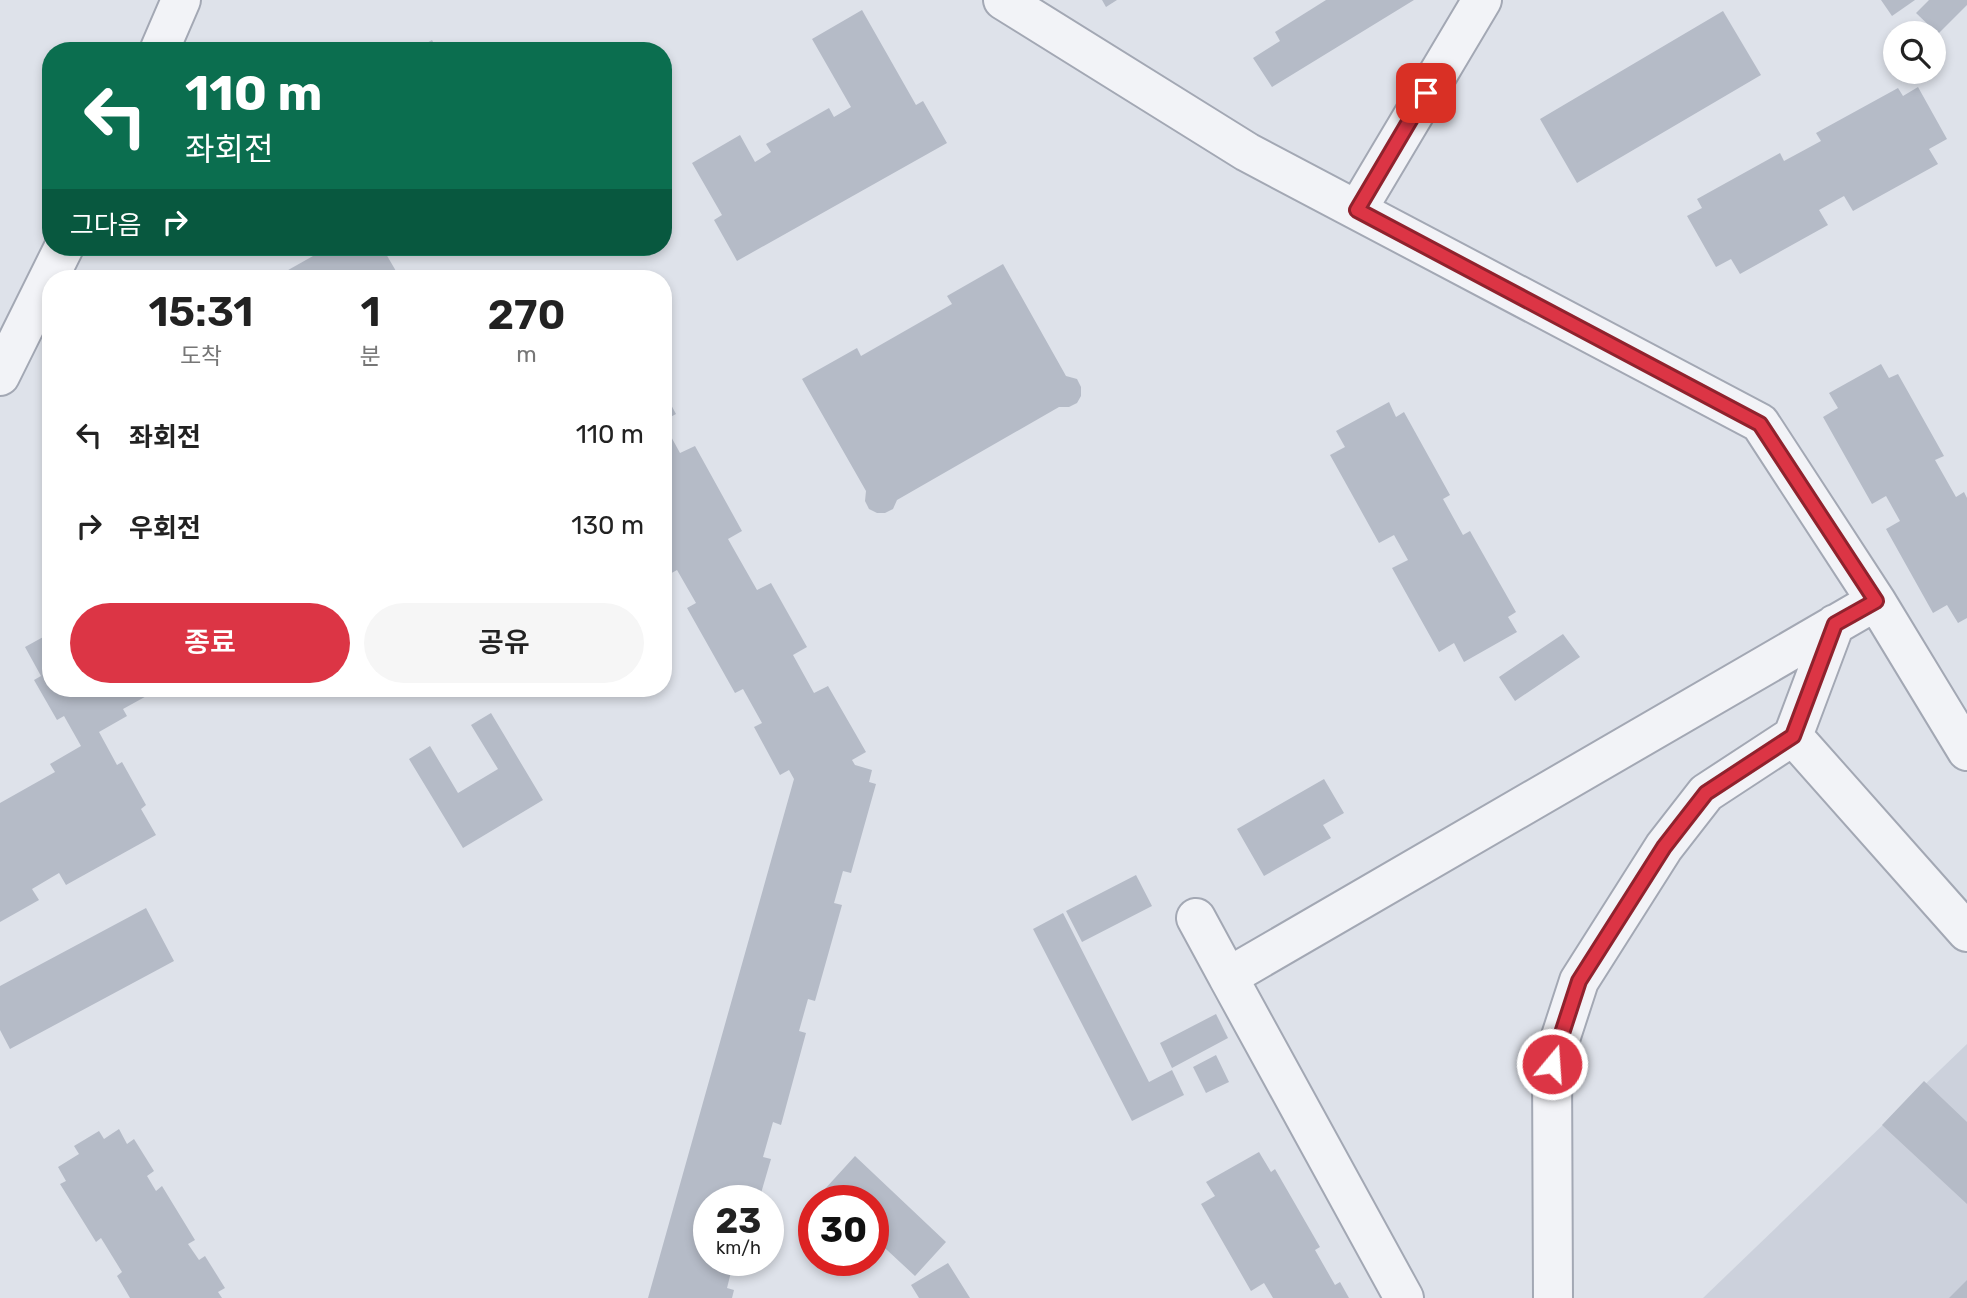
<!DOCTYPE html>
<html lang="ko">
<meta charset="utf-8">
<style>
:root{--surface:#fff;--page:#f6f6f6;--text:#222;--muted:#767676;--accent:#dc3545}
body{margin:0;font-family:Rubik,"Noto Sans KR",sans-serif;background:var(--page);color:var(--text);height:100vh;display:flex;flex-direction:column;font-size:26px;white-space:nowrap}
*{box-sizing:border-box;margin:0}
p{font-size:23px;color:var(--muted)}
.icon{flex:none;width:38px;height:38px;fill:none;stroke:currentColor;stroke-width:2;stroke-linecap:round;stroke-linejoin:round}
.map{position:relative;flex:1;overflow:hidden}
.panel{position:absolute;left:42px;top:270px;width:630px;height:427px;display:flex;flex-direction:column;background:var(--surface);border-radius:28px;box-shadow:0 4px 10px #0003}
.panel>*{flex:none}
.hud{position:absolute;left:42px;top:42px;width:630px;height:214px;border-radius:28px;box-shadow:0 4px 10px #0003;background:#0b6e4f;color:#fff;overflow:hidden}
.tools{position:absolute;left:1883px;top:21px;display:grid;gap:14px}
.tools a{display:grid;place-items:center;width:63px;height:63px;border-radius:50%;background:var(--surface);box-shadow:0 4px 10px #0003;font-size:35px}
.speed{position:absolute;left:693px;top:1185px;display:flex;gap:14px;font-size:35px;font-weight:700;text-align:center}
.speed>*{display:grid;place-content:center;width:91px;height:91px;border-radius:50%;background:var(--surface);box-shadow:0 4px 10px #0003;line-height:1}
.speed small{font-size:18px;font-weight:400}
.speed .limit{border:10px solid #d22;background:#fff;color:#111}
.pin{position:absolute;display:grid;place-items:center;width:60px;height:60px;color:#fff;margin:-30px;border-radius:14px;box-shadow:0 4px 10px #0006}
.me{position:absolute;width:77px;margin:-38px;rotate:18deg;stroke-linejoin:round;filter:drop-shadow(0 0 5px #0008)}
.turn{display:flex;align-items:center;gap:24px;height:147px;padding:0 28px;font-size:32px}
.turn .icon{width:91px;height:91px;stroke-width:2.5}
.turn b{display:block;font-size:49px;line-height:60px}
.then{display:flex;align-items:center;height:66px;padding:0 28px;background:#0003;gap:14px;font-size:26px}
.eta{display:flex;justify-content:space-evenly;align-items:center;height:119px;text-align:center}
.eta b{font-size:42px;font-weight:600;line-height:49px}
.button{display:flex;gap:14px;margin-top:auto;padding:14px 28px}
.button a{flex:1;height:80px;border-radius:42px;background:var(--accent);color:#fff;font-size:28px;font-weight:600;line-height:80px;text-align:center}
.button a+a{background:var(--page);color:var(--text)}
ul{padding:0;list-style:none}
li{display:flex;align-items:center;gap:21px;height:91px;padding:0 28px}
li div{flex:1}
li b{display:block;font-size:26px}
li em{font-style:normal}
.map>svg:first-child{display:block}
</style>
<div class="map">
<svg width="1967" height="1298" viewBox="0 0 1967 1298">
<rect width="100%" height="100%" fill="#dee2ea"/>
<!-- built -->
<path fill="#ccd1dc" d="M1967,1044V1298H1703Z"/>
<!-- building -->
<path fill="#b5bbc7" d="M1102,0H1117L1106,7Z
M1326,0H1414L1272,87L1253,58L1280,41L1275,32Z
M1881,0H1915L1892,16Z
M1929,0H1967V5L1938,34L1916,13Z
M862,10L916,105L923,101L947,143L737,261L714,220L722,215L692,163L740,135L755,162L771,152L766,144L829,108L834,117L851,107L812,39Z
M1723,11L1761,75L1577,183L1540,119Z
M432,40L438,51H413Z
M1918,87L1947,139L1929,149L1938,164L1853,211L1844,196L1819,210L1828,225L1740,274L1731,259L1716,267L1687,216L1702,208L1697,199L1780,153L1784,161L1821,141L1816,133L1898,88L1903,96Z
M329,247H382L400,278H274Z
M1003,264L1066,376L1077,379L1081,387V396L1077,403L1069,407H1059L897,500L893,509L885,513H877L869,509L865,501L866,491L802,379L857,348L861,356L952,304L947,296Z
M1881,364L1889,378L1898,374L1944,456L1935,460L1956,497L1964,492L1967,498V618L1958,623L1947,605L1933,613L1886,529L1900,521L1886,496L1872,504L1823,417L1838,408L1829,393Z
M663,390L676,414L663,421Z
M1389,402L1396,417L1404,412L1450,495L1443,499L1463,535L1470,531L1516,612L1508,617L1517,632L1464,662L1454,643L1439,652L1392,568L1408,560L1394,535L1379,543L1330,455L1345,447L1336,431Z
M663,422L680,453L695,446L742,531L728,539L757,590L771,583L807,647L793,655L814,693L828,686L866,752L852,760L855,765L872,770L869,782L876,784L851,873L843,871L834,903L842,905L815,1001L808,999L799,1031L806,1033L781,1125L773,1122L763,1157L771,1159L759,1200H709V1260H734L727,1288L734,1290L732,1298H648L794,779L789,770L780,775L754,727L762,723L743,689L735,693L687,608L696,603L677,570L668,575L663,565Z
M1563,634L1580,657L1515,701L1499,677Z
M45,636L49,643L51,642V688H161L123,709L127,716L99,732L117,765L122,762L146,805L141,809L156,835L66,885L59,873L32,889L39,900L0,922V803L55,772L50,764L81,746L64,716L57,720L34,680L41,676L25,647Z
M491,713L543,800L463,848L409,759L430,746L458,793L498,769L471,725Z
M1324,779L1344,813L1323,825L1331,838L1264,876L1237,829Z
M1136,875L1152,906L1082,942L1066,911Z
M146,908L174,961L10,1049L0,1030V986Z
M1063,913L1149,1082L1172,1070L1184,1095L1132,1121L1033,929Z
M1216,1014L1228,1038L1172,1068L1160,1043Z
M1216,1055L1229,1082L1206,1093L1193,1067Z
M1924,1081L1967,1122V1204L1882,1125Z
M119,1129L127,1144L134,1139L154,1171L147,1176L156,1191L162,1186L195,1240L188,1244L199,1260L205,1256L225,1288L218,1292L222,1298H130L117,1276L122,1272L101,1238L96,1242L60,1184L66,1181L58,1167L79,1154L74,1146L99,1131L104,1139Z
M1259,1152L1271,1172L1275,1169L1320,1247L1315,1250L1335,1285L1340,1282L1349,1298H1273L1264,1283L1251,1291L1201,1204L1215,1196L1206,1182Z
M855,1156L946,1242L915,1276L873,1237V1200H835L824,1190Z
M948,1263L970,1298H919L911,1285Z
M1967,1280V1298H1949Z"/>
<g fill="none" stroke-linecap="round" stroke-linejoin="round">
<!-- minor casing -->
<g stroke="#a3a8b4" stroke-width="42">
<path id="minor" d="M1003,0L1247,152L1760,423L1876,601L1967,751
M159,51L181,0
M1357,210L1482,0
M0,376L64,247
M1835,624L1793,736L1967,932
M1196,918L1228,977
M1404,1298L1228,977L1876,601
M1553,1298L1552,1064L1579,981L1664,847L1706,793L1793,736"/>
</g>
<!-- minor -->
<use href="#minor" stroke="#f2f3f7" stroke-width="38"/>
</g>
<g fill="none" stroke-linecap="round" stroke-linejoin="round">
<!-- route casing -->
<g stroke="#8f222d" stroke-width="18">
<path id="route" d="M1426,93L1357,210L1760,424L1876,601L1835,624L1793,736L1706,793L1664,847L1579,981L1552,1064"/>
</g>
<!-- route -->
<use href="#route" stroke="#dc3545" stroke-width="12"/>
</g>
</svg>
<div class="tools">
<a><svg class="icon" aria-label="search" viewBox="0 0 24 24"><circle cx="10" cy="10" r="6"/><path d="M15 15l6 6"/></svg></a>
</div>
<div class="speed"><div>23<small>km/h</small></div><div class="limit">30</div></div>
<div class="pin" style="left:1426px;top:93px;background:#d93025"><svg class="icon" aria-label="arrive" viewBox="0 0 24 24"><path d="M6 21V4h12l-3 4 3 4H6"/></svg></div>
<svg class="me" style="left:1552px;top:1064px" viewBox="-20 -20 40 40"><circle r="17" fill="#dc3545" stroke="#fff" stroke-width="3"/><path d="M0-11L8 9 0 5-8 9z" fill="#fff"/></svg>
<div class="hud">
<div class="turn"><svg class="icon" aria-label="left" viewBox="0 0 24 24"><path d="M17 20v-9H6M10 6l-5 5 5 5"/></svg><div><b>110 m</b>좌회전</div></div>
<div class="then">그다음<svg class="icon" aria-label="right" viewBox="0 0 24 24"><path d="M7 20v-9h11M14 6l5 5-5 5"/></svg></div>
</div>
<section class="panel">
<div class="eta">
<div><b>15:31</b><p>도착</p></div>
<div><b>1</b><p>분</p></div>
<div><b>270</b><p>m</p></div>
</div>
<ul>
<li><svg class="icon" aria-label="left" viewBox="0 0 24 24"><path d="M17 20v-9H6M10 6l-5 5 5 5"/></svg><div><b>좌회전</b></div><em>110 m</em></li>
<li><svg class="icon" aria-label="right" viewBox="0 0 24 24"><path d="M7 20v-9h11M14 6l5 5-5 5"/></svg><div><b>우회전</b></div><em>130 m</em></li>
</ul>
<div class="button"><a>종료</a><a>공유</a></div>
</section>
</div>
